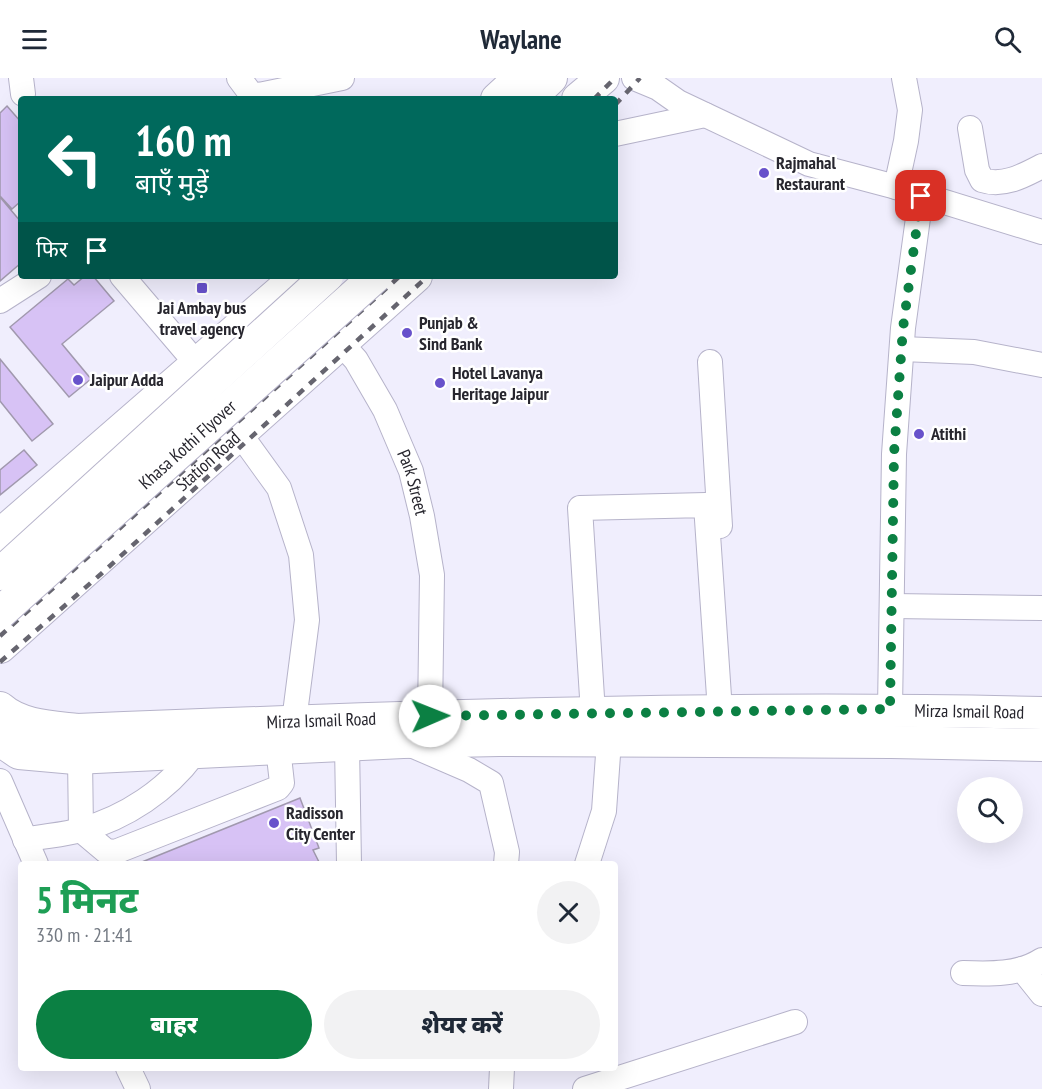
<!DOCTYPE html>
<html lang="hi">
<meta charset="utf-8">
<style>
:root{--surface:#fff;--page:#f2f2f3;--text:#1f2937;--muted:#747a83;--accent:#0b8043}
body{margin:0;font-family:"PT Sans Narrow","Noto Sans Devanagari",sans-serif;background:var(--page);color:var(--text);height:100vh;display:flex;flex-direction:column;font-size:22px;white-space:nowrap}
*{box-sizing:border-box;margin:0}
p{font-size:20px;color:var(--muted)}
.icon{flex:none;width:33px;height:33px;fill:none;stroke:currentColor;stroke-width:2;stroke-linecap:round;stroke-linejoin:round}
.map{position:relative;flex:1;overflow:hidden}
.side{position:absolute;left:18px;top:783px;width:600px;height:210px;display:flex;flex-direction:column;background:var(--surface);border-radius:6px;box-shadow:0 6px 24px #0002}
.side>*{flex:none}
.hud{position:absolute;left:18px;top:18px;width:600px;height:183px;border-radius:6px;box-shadow:0 6px 24px #0002;background:#00695c;color:#fff;overflow:hidden}
.tools{position:absolute;left:957px;top:699px;display:grid;gap:12px}
.tools a{display:grid;place-items:center;width:66px;height:66px;border-radius:50%;background:var(--surface);box-shadow:0 6px 24px #0002;font-size:30px}
.pin{position:absolute;display:grid;place-items:center;width:51px;height:51px;color:#fff;margin:-26px;border-radius:12px;box-shadow:0 3px 9px #0006}
.me{position:absolute;width:66px;margin:-33px;rotate:89deg;stroke-linejoin:round;filter:drop-shadow(0 0 4px #0008)}
.turn{display:flex;align-items:center;gap:21px;height:126px;padding:0 18px;font-size:27px}
.turn .icon{width:78px;height:78px;stroke-width:2.5}
.turn b{display:block;font-size:42px;line-height:51px}
.then{display:flex;align-items:center;height:57px;padding:0 18px;background:#0003;gap:12px;font-size:22px}
.round{display:grid;place-items:center;flex:none;width:63px;height:63px;border-radius:32px;background:var(--page)}
.summary{display:flex;align-items:center;justify-content:space-between;height:102px;padding:0 18px}
h1{font-size:36px;font-weight:800;line-height:45px;color:#1e9e55}
.action{display:flex;gap:12px;margin-top:auto;padding:12px 18px}
.action a{flex:1;height:69px;border-radius:36px;background:var(--accent);color:#fff;font-size:24px;font-weight:800;line-height:69px;text-align:center}
.action a+a{background:var(--page);color:var(--text)}
header{display:flex;justify-content:space-between;align-items:center;height:78px;padding:0 18px;background:var(--surface);font-size:27px;font-weight:800}
.map>svg:first-child{display:block}
</style>
<header><svg class="icon" aria-label="menu" viewBox="0 0 24 24"><path d="M4 6h16M4 12h16M4 18h16"/></svg>Waylane<svg class="icon" aria-label="search" viewBox="0 0 24 24"><circle cx="10" cy="10" r="6"/><path d="M15 15l6 6"/></svg></header>
<div class="map">
<svg width="1042" height="1011" viewBox="0 0 1042 1011">
<rect width="100%" height="100%" fill="#f0eefd"/>
<!-- building -->
<path fill="#d7c2f5" stroke="#a199ae" stroke-width="1.5" d="M7,28L21,44V123L12,131L0,118V35Z
M0,119L21,144V185L0,203Z
M85,198H93L114,223L62,266L91,301L69,319L10,249L68,201L74,207Z
M0,281L53,346L32,363L0,323Z
M24,372L37,387L0,417V392Z
M300,720L319,770L313,772L319,784L313,786H137Z"/>
<g fill="none" stroke-linecap="round" stroke-linejoin="round">
<!-- minor casing -->
<g stroke="#b6b3ca" stroke-width="26">
<g id="minor">
<path d="M21,0L23,16"/>
<path d="M239,0L251,16L259,17L342,0"/>
<path d="M634,0L658,10L678,24L809,86L896,109L1042,154"/>
<path d="M970,50L977,92L982,102C1003,109 1023,98 1042,88"/>
<path d="M615,56L705,37"/>
<path d="M896,109L906,63L910,32L904,0"/>
<path d="M122,198L197,286"/>
<path d="M0,223L39,198"/>
<path id="s1" d="M329,252L356,282L385,332L411,393L422,438L432,497L430,638"/>
<path d="M902,271L974,274L1042,287"/>
<path d="M710,284L720,448"/>
<path d="M240,356L279,410L301,477L307,542L294,643"/>
<path d="M893,528L1042,530"/>
<path d="M890,631L894,376L903,250L921,118"/>
<path d="M593,635L580,430L706,427L720,633"/>
<path d="M347,667L349,786"/>
<path d="M411,667L469,692L491,705L507,774L506,786"/>
<path d="M80,680L81,752"/>
<path d="M0,703L36,786"/>
<path d="M81,752L106,773L115,774L278,710L282,705L278,670"/>
<path d="M25,762C43,758 63,757 81,752C125,740 168,712 195,674"/>
<path d="M587,786L604,733L609,663"/>
<path d="M1022,891L1042,916"/>
<path d="M963,895C990,896 1019,897 1042,882"/>
<path d="M128,990L138,1011"/>
<path d="M501,1011L502,990"/>
<path d="M585,1011L795,944"/>
</g>
</g>
<!-- major casing -->
<g stroke="#b6b3ca" stroke-width="34">
<g id="major">
<path d="M497,21L520,0"/>
<path d="M529,21L551,0"/>
<path d="M578,21L603,0"/>
<path d="M0,457L298,198"/>
<path id="s2" d="M0,569L416,198"/>
<path id="s3" d="M0,630C20,648 51,649 77,652C399,639 720,627 1042,635"/>
<path d="M0,662L19,675L75,680L403,664L499,662L891,664L1042,667"/>
</g>
</g>
<!-- minor -->
<use href="#minor" stroke="#fff" stroke-width="24"/>
<!-- major -->
<use href="#major" stroke="#fff" stroke-width="32"/>
<!-- rail -->
<path stroke="#66656f" stroke-width="4.5" stroke-dasharray="8 8" stroke-linecap="butt" d="M594,21L615,0
M615,27L640,0
M0,558L400,198
M0,584L101,496L428,198"/>
<!-- major-bridge casing -->
<g stroke="#b6b3ca" stroke-width="34" stroke-linecap="butt">
<g id="major-bridge">
<path d="M0,496L327,198"/>
<path id="s4" d="M0,535L376,198"/>
</g>
</g>
<!-- major-bridge -->
<use href="#major-bridge" stroke="#fff" stroke-width="32"/>
</g>
<g fill="none" stroke-linecap="round" stroke-linejoin="round">
<!-- route -->
<path stroke="#0b8043" stroke-width="10" stroke-dasharray="0 18" d="M430,638L890,631L894,376L903,250L921,118"/>
</g>
<!-- markers -->
<g fill="#6852cb" stroke="#fff" stroke-width="2">
<circle cx="764" cy="95" r="6"/>
<rect x="196" y="204" width="12" height="12" rx="3"/>
<circle cx="407" cy="255" r="6"/>
<circle cx="78" cy="302" r="6"/>
<circle cx="440" cy="305" r="6"/>
<circle cx="919" cy="356" r="6"/>
<circle cx="274" cy="745" r="6"/>
</g>
<g text-anchor="middle" stroke-width="5" stroke-linejoin="round" paint-order="stroke">
<!-- poi labels -->
<g font-size="18" font-weight="bold" fill="#27262e" stroke="#fff" text-anchor="start">
<text x="776" y="91">Rajmahal<tspan x="776" dy="21">Restaurant</tspan></text>
<text x="202" y="236" text-anchor="middle">Jai Ambay bus<tspan x="202" dy="21">travel agency</tspan></text>
<text x="419" y="251">Punjab &amp;<tspan x="419" dy="21">Sind Bank</tspan></text>
<text x="452" y="301">Hotel Lavanya<tspan x="452" dy="21">Heritage Jaipur</tspan></text>
<text x="90" y="308">Jaipur Adda</text>
<text x="931" y="362">Atithi</text>
<text x="286" y="741">Radisson<tspan x="286" dy="21">City Center</tspan></text>
</g>
<!-- street labels -->
<g font-size="18" fill="#27262e" stroke="#fff">
<text dy="6" stroke="none"><textPath href="#s4" startOffset="252">Khasa Kothi Flyover</textPath></text>
<text dy="6" stroke="none"><textPath href="#s2" startOffset="279">Station Road</textPath></text>
<text dy="6" stroke="none"><textPath href="#s1" startOffset="176">Park Street</textPath></text>
<text dy="6" stroke="none"><textPath href="#s3" startOffset="974">Mirza Ismail Road</textPath></text>
<text dy="6" stroke="none"><textPath href="#s3" startOffset="326">Mirza Ismail Road</textPath></text>
</g>
</g>
</svg>
<div class="tools">
<a><svg class="icon" aria-label="search" viewBox="0 0 24 24"><circle cx="10" cy="10" r="6"/><path d="M15 15l6 6"/></svg></a>
</div>
<div class="pin" style="left:921px;top:118px;background:#d93025"><svg class="icon" aria-label="arrive" viewBox="0 0 24 24"><path d="M6 21V4h12l-3 4 3 4H6"/></svg></div>
<svg class="me" style="left:430px;top:638px" viewBox="-20 -20 40 40"><circle r="19" fill="#fff"/><path d="M0-13L10 11 0 6-10 11z" fill="#0b8043"/></svg>
<div class="hud">
<div class="turn"><svg class="icon" aria-label="left" viewBox="0 0 24 24"><path d="M17 20v-9H6M10 6l-5 5 5 5"/></svg><div><b>160 m</b>बाएँ मुड़ें</div></div>
<div class="then">फिर<svg class="icon" aria-label="arrive" viewBox="0 0 24 24"><path d="M6 21V4h12l-3 4 3 4H6"/></svg></div>
</div>
<section class="side">
<div class="summary"><div><h1>5 मिनट</h1><p>330 m · 21:41</p></div><a class="round"><svg class="icon" aria-label="close" viewBox="0 0 24 24"><path d="M6 6l12 12M18 6L6 18"/></svg></a></div>
<div class="action"><a>बाहर</a><a>शेयर करें</a></div>
</section>
</div>
